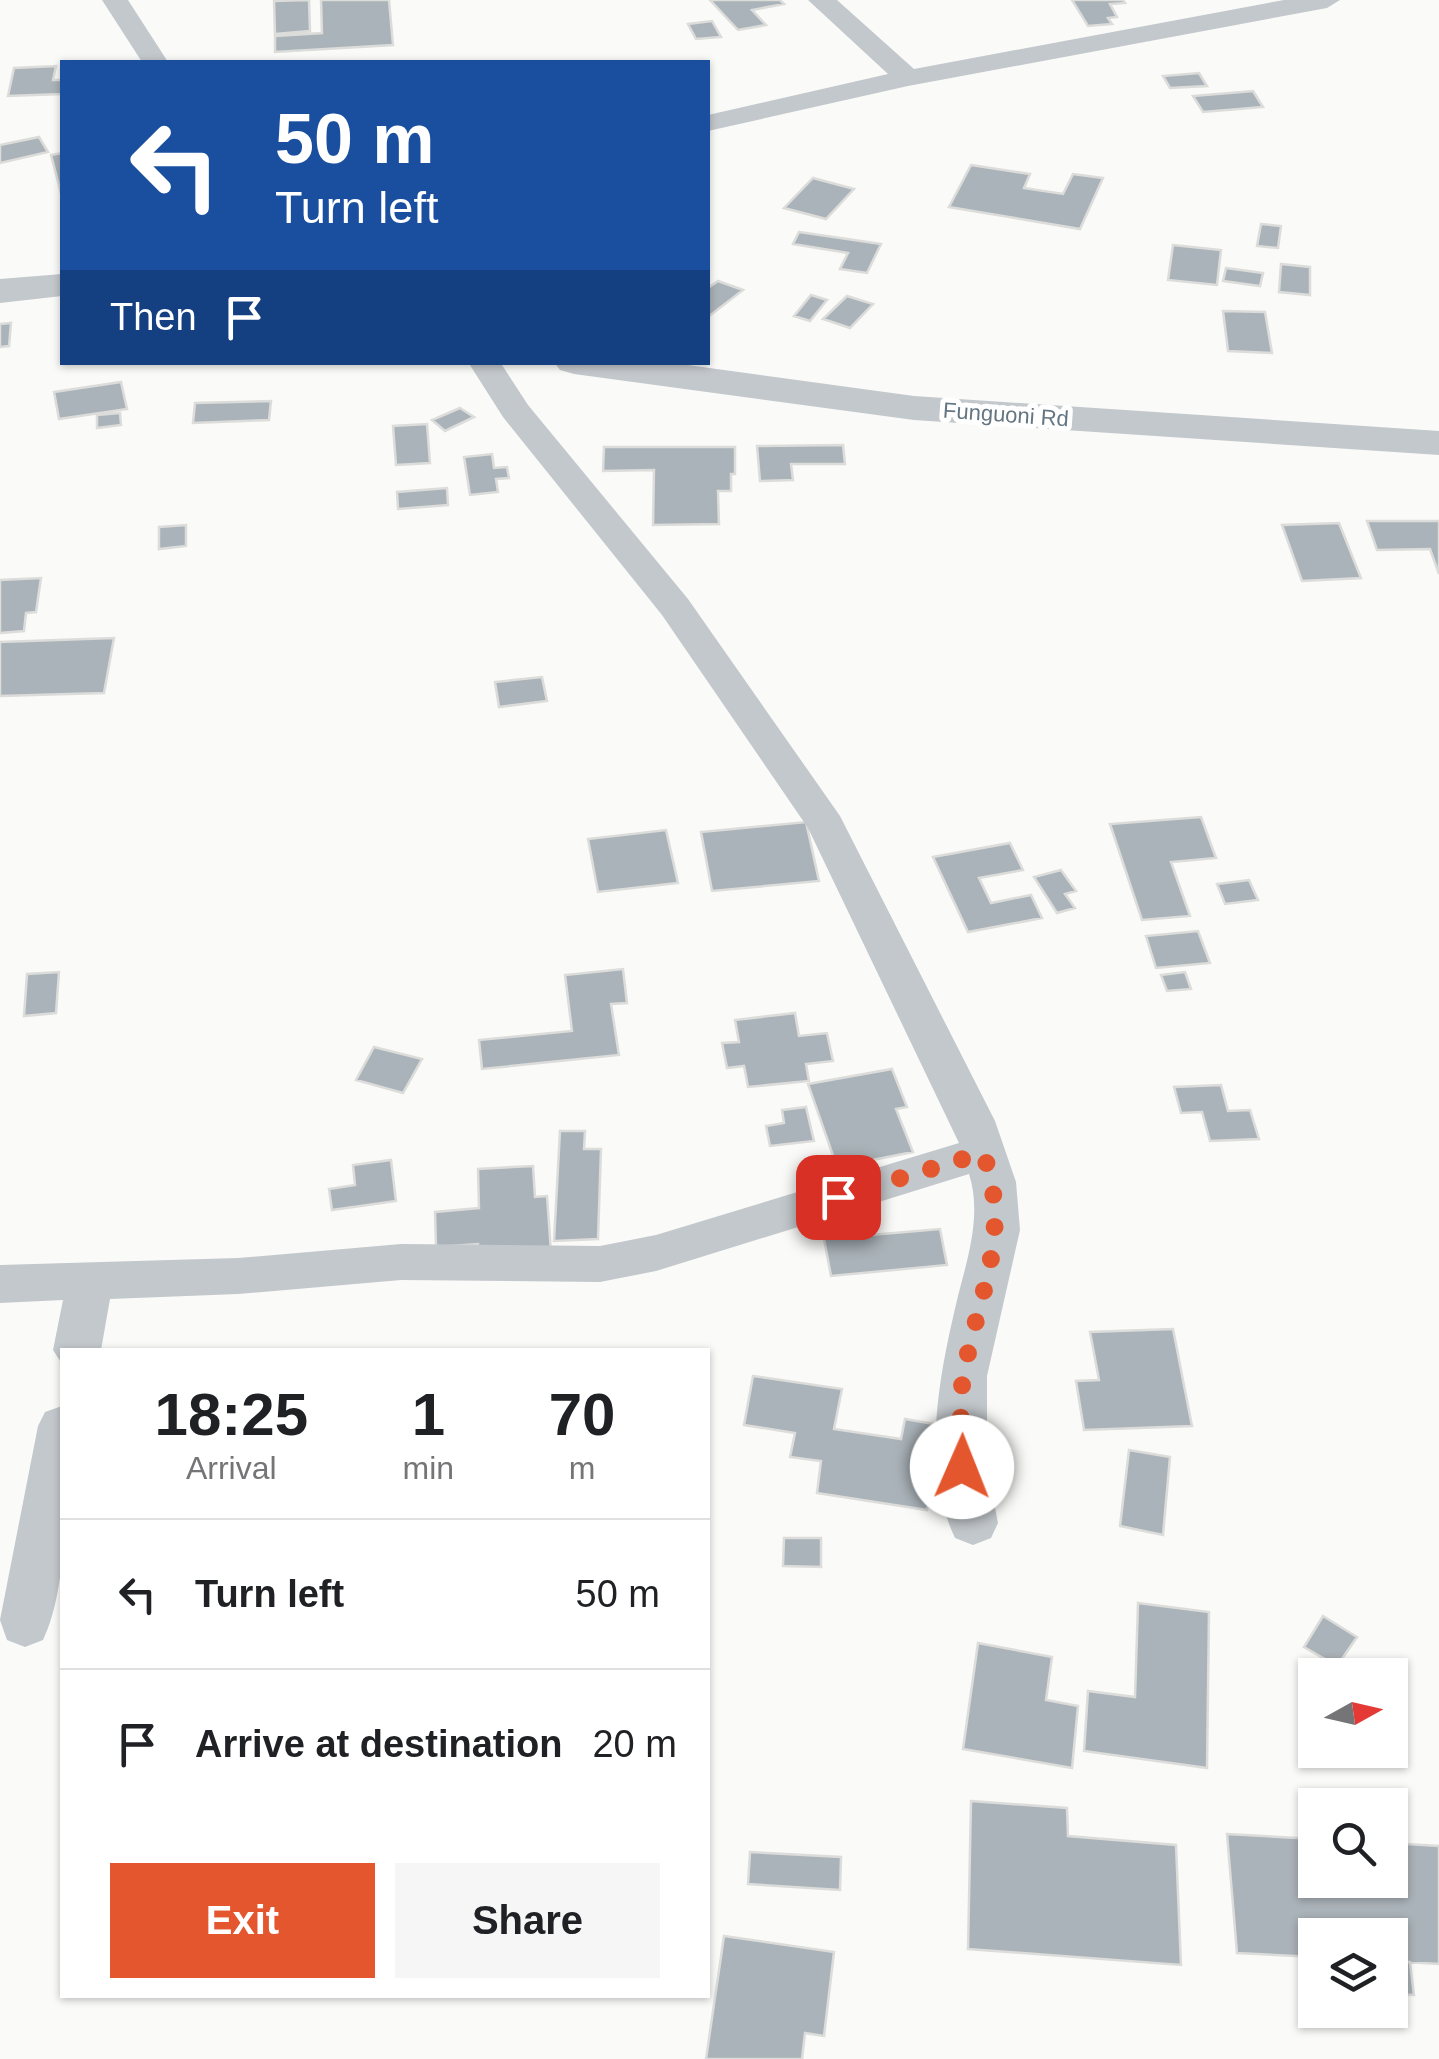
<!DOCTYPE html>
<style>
:root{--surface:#fff;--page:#f6f6f6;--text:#202124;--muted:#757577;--line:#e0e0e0;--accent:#e4572e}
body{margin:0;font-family:Arial,sans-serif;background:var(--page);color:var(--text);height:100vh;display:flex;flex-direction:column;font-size:38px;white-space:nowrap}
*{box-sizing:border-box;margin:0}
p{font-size:32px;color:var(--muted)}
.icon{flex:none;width:55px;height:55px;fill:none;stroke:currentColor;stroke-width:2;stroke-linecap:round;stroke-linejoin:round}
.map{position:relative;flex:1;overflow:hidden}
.sheet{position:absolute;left:60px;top:1348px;width:650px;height:650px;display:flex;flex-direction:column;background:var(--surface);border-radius:0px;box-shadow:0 2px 8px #0004}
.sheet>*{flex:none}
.banner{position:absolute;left:60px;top:60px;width:650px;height:305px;border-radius:0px;box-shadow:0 2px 8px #0004;background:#1a4fa0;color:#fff;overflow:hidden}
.needle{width:65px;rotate:82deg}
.controls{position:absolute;left:1298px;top:1658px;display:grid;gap:20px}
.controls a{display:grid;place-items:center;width:110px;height:110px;border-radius:0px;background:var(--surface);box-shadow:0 2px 8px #0004;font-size:50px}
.pin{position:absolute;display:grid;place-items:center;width:85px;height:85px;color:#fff;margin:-42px;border-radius:20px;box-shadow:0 5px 15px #0006}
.me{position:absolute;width:110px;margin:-55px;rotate:1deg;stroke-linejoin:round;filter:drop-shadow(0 0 8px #0008)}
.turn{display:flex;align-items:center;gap:35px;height:210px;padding:0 50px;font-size:45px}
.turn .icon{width:130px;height:130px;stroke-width:2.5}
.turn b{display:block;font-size:70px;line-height:85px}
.then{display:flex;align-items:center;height:95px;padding:0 50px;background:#0003;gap:20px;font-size:38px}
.eta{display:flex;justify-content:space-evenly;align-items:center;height:170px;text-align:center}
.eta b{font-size:60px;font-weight:800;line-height:70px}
.cta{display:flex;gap:20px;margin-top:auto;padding:20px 50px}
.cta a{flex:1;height:115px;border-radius:0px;background:var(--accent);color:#fff;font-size:40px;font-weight:800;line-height:115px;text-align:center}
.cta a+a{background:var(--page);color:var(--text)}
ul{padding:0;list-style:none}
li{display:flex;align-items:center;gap:30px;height:150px;padding:0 50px;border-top:2px solid var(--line)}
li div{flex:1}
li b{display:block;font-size:38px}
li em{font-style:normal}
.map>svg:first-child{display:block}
</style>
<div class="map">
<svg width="1439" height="2059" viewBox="0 0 1439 2059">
<rect width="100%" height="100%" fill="#fafaf8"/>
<!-- building -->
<path fill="#aab3b9" stroke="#dcdcda" stroke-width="2.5" d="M309,0L310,31L275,34L274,1Z
M321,0H389L393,45L275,52V36L322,33Z
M710,0H780L784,4L752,10L766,25L738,30Z
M1072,0H1123L1125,3L1110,4L1117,17L1108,18L1112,24L1088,26Z
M712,21L721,37L696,39L688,24Z
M56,66L53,80H62V94L8,96L14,68Z
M1199,73L1207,86L1170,88L1163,76Z
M1253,91L1263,107L1203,112L1193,96Z
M39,137L48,152L0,163V145Z
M62,153V192L61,193L51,155Z
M971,165L1030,174L1024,188L1063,194L1073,174L1103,178L1080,229L949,207Z
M813,178L854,189L826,219L784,208Z
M1261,224L1281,226L1278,248L1257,246Z
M799,232L854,240L881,244L867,273L840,269L848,253L793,244Z
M1173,245L1221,250L1217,285L1168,280Z
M1281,264L1310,267V295L1279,292Z
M1226,268L1263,273L1260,286L1223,281Z
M718,281L743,290L708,317V288Z
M811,295L827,300L810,321L794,316Z
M847,296L873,304L850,328L823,319Z
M1223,311L1265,312L1272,353L1228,351Z
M11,323L9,346L0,347V324Z
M121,382L127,409L59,419L54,392Z
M271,401L269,420L193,423L195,403Z
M460,408L474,417L445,431L432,420Z
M120,413L121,425L97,428V415Z
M427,424L430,463L396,465L393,426Z
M843,445L845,464H791L793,480L760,481L757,446Z
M604,447H735V474H731V491H718L719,524L653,525L654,470L603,471Z
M492,454L494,468L507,467L509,478L496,479L498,492L470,495L464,457Z
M447,488L448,505L398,509L397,492Z
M1367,521H1439V574L1430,549L1377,550Z
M1339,523L1361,578L1302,581L1282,525Z
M186,525V546L159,549V527Z
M41,578L36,612L26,613L24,631L0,633V580Z
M114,638L104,693L0,696V642Z
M542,677L547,701L499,707L495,682Z
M1201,817L1216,858L1171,862L1190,916L1142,920L1110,824Z
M806,822L819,881L712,891L701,832Z
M666,830L678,883L598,892L588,839Z
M1010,843L1023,870L979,878L991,903L1031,895L1042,918L968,932L933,857Z
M1061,870L1076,891L1065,894L1075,908L1057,913L1034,877Z
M1249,880L1258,900L1225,904L1217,884Z
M1198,931L1210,963L1156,968L1146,936Z
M623,969L627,1003L611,1004L619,1055L482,1069L479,1040L572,1031L565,975Z
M59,972L56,1013L24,1016L27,974Z
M1185,972L1191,989L1167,991L1161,975Z
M795,1013L799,1036L827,1033L833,1061L806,1064L809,1081L748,1087L744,1066L727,1068L722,1043L739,1042L735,1020Z
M374,1047L422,1059L403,1093L356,1080Z
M892,1069L907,1107L896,1109L913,1152L837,1167L808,1084Z
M1221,1085L1228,1111L1250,1110L1259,1139L1210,1141L1202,1112L1181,1113L1174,1087Z
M806,1107L814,1141L770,1146L766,1126L784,1123L782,1110Z
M560,1131H585L584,1149H601L598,1239L554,1241Z
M391,1160L396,1201L332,1210L329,1189L355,1185L353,1165Z
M533,1166L535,1197L547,1196L551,1252L479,1258L478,1244L436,1247L435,1212L479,1208L478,1169Z
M940,1229L947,1265L831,1276L824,1239Z
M1173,1329L1192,1426L1084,1430L1076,1381L1099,1380L1090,1332Z
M753,1376L842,1389L834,1429L901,1439L905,1419L940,1425L927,1510L817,1493L821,1461L790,1457L795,1433L744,1425Z
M1129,1450L1170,1457L1163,1535L1120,1526Z
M784,1538H821V1567L783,1566Z
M1138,1603L1209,1612L1207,1768L1084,1751L1088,1691L1135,1697Z
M1323,1616L1357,1637L1337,1666L1304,1647Z
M978,1643L1052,1657L1046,1700L1078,1706L1072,1768L963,1749Z
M971,1801L1067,1808L1068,1836L1176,1845L1181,1965L968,1949Z
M1227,1834L1315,1839V1880H1390V1843L1439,1846V1964L1390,1961V1935H1315V1957L1237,1953Z
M750,1852L841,1857L840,1890L748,1884Z
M724,1936L834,1952L824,2036L805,2033L802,2059H706Z
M1390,1961L1410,1962L1414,1995L1390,1994Z"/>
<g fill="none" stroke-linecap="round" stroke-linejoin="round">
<!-- minor -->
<path fill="#c3c8cc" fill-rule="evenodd" d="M102,0H128L168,62H142Z
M808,0H837L914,69L1284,0H1340L1327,8L908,86L708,131V115L888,74Z
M468,362H500L528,405L688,599L840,816L995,1121L1016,1182L1020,1230L987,1376V1467L998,1523L991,1538L973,1545L955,1538C920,1464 940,1372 958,1296C968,1257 982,1214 969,1174L656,1271L600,1282L401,1280L238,1294L110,1299L101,1350H62V1364L53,1350L63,1300L0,1303V1265L238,1258L401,1244L600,1246L656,1235L959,1143L808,828L662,615L503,417Z
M62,1406C66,1470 71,1582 43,1640L25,1647L7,1640L0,1620L38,1426L45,1412Z"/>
<!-- tertiary -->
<path fill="#c3c8cc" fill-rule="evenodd" d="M62,274V296L0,303V279Z
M554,362H666L914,396L1439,431V455L914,420L574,374L560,370Z"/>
</g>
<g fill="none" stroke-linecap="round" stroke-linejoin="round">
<!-- route -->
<path stroke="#e4572e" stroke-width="18" stroke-dasharray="0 32.4" d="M838,1197L983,1153C1013,1234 978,1294 964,1373C958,1403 962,1437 962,1467"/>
</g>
<g text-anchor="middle" stroke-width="10" stroke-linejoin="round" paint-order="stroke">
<!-- far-street labels -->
<g font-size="22" fill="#657683" stroke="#fff">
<text transform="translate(1006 414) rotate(4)" y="8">Funguoni Rd</text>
</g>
</g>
</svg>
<div class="controls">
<a><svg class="needle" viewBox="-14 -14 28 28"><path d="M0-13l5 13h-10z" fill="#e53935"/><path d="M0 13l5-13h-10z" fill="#757577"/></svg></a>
<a><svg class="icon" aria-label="search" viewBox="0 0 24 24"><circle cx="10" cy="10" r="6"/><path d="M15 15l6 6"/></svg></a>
<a><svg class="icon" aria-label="layers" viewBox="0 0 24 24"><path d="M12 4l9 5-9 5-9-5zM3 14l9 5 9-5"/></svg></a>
</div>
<div class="pin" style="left:838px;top:1197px;background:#d93025"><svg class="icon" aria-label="arrive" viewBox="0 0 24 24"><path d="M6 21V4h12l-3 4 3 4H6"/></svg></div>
<svg class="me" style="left:962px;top:1467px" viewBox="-20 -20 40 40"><circle r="19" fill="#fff"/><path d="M0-13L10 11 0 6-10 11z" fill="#e4572e"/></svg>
<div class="banner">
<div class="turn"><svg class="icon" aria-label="left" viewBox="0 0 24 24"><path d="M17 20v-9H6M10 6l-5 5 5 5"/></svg><div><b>50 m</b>Turn left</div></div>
<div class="then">Then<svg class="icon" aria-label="arrive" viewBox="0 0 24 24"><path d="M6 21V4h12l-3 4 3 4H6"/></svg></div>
</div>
<section class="sheet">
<div class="eta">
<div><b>18:25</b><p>Arrival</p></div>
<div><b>1</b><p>min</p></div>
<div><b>70</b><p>m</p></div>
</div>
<ul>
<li><svg class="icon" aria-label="left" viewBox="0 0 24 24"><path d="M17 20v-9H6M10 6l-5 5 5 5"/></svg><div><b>Turn left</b></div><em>50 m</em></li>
<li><svg class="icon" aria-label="arrive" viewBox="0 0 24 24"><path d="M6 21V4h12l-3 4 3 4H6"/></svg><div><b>Arrive at destination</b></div><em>20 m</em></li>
</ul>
<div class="cta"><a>Exit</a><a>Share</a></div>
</section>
</div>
